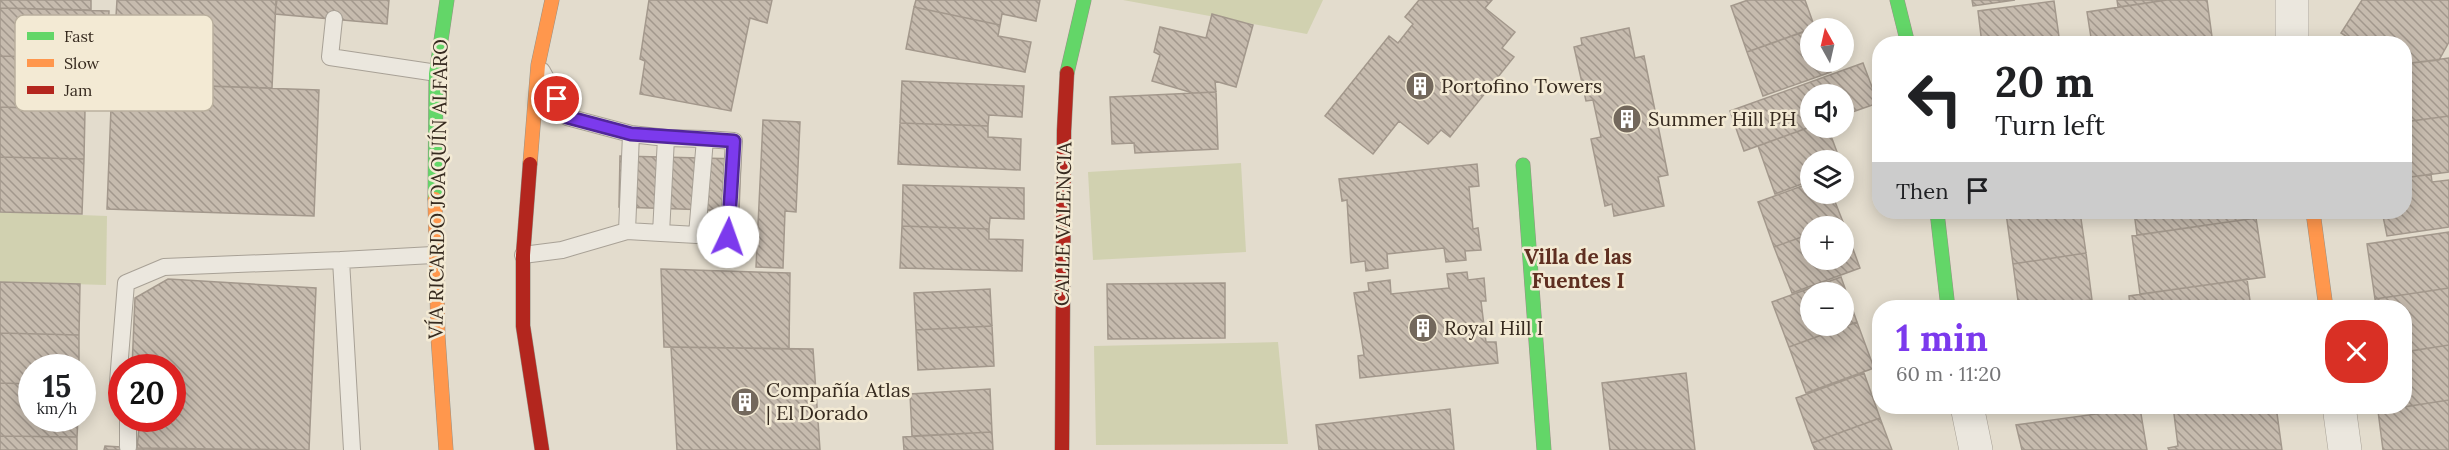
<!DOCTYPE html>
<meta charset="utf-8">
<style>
:root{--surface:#fff;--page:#f6f6f6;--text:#202124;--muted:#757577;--accent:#7c3aed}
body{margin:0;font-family:Lora,serif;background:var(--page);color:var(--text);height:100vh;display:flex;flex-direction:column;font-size:22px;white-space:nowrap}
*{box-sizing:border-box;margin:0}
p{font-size:20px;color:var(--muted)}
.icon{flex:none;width:33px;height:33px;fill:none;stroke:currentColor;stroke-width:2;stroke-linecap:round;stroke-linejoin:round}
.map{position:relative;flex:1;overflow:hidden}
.drawer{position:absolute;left:1872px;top:300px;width:540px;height:114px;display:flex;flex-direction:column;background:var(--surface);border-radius:24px;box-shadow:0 3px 15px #0003}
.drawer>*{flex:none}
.top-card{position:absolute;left:1872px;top:36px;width:540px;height:183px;border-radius:24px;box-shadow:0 3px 15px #0003;background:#fff;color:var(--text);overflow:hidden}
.needle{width:39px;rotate:352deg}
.fabs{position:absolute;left:1800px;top:18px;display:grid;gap:12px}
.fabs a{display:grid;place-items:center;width:54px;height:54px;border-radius:50%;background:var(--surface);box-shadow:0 3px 15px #0003;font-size:30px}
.speed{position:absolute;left:18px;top:354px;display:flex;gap:12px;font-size:30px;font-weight:700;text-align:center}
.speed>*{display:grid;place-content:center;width:78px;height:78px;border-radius:50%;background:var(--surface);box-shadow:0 3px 15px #0003;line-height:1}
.speed small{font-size:15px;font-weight:400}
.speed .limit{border:9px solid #d22;background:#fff;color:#111}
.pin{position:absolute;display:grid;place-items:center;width:51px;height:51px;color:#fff;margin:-26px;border:3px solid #fff;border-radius:50%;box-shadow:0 2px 6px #0007}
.me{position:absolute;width:66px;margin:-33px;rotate:3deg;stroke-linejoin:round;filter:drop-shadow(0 0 4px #0008)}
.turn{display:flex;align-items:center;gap:21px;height:126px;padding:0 24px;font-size:27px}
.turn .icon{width:78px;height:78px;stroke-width:2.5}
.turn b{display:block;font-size:42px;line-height:51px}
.then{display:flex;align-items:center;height:57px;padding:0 24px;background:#0003;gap:12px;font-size:22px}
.round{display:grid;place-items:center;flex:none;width:63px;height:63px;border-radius:24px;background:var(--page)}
.summary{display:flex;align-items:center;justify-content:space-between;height:102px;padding:0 24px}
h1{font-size:36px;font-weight:800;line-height:45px;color:var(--accent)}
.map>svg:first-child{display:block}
</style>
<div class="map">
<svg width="2449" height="450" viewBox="0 0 2449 450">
<defs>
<pattern id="building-back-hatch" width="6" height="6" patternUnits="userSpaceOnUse" patternTransform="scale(1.5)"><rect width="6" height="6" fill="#c6bbae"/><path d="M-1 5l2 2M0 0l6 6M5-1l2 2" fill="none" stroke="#a2988d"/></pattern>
</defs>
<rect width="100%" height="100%" fill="#e3dccd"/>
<!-- green -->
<path fill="#d1d1b0" d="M1123,0H1323L1307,34Z
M1241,163L1246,252L1093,260L1088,172Z
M0,212L107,216L106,285L0,282Z
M1278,342L1288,444L1096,445L1094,346Z"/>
<!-- building -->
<path fill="url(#building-back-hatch)" stroke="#a3988c" stroke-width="1.5" fill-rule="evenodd" d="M0,0H91V10L0,8Z
M117,0H276L272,88L112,83Z
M277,0H389L387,24L275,14Z
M649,0H772L767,23L750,18L731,111L640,94L645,61L640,59Z
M916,0H1040L1036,21L1002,14L1000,25L914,7Z
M1419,0H1492L1485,8L1515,32L1502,48L1514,57L1450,137L1441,130L1428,144L1399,121L1373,154L1325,116L1389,36L1398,43L1413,24L1405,17Z
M1748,0H1805L1815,28L1747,52L1731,6Z
M1972,0H2015L1973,6Z
M2117,0H2167L2118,7Z
M2167,0H2207L2213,44H2092L2087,12Z
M2362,0H2449V42L2439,60L2404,64V44H2358L2341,33Z
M2054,1L2060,44H1982L1978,11Z
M914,7L1000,25L998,36L1031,42L1025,72L906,49Z
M0,8L109,11L107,59L0,56Z
M1212,14L1253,25L1236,87L1215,81L1216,92L1193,93L1152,81L1160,55L1154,52L1160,27L1206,38Z
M1629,28L1635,58L1644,56L1668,175L1658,177L1664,206L1614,216L1612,204L1605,206L1591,139L1601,137L1593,100L1586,101L1574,47L1582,45L1581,38Z
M1810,29V62H1827L1831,72L1763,96L1747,52Z
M0,56L107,59L106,110L0,107Z
M2449,58V116L2404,122V64Z
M1863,63L1878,103L1844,115V94H1810V127L1744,151L1730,111Z
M902,81L1024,86L1022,117L989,115L988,126L900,123Z
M112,83L319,90L314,216L107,209Z
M1216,92L1218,149L1135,153L1134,143L1112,144L1110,97Z
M0,107L85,110L84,159L0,157Z
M2449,116V172L2404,178V122Z
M763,120L800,122L796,212L785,211L783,268L756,267Z
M900,123L988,126V137L1021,139L1020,170L898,164Z
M1810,127L1828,128L1840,160H1810V181L1775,194L1758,146Z
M620,156L741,159L739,211L619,207Z
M0,157L84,159L82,214L0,212Z
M1477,164L1479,186L1469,187L1473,229L1478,228L1481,250L1465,251L1466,260L1446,262L1444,248L1387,254L1388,268L1366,271L1365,261L1351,263L1347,200L1342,201L1339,179Z
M2431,174L2432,182L2449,180V227L2387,236L2383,216L2372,218L2371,212H2404V178Z
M1810,183V194H1832L1843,222L1830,226H1810V234L1774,247L1758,202Z
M903,185L1024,188V219L990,218L989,229L902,226Z
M2080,212L2086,253L2013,264L2006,213Z
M2134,212H2255L2256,218L2137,235Z
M2256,218L2265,277L2140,294L2132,236Z
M1843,222L1860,268L1792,293L1774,247L1810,234V260H1844V226H1830Z
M902,226L989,229V239L1023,240L1022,271L900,268Z
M2449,232V288L2375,299L2367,244Z
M2086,253L2092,300L2019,308L2013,264Z
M661,269L790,273L789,349L664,347Z
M1467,272L1468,280L1484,278L1486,301H1481L1486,342H1496L1498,363L1360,378L1358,356L1364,355L1354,293L1369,291L1368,283L1390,280L1391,294L1449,288L1447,274Z
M1841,277L1857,322L1789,347L1772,302ZM1810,292H1844V326H1810Z
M168,279L316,288L309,450L137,448L140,418H172V368H132L135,298Z
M2247,279L2251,308H2130L2129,296Z
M0,282L80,284L79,335L0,333Z
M1225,283V338L1108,339L1107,284Z
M2449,288V345L2404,352V308H2377L2375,299Z
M990,289L992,326L916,330L914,293Z
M1857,322L1874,368L1806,393L1789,347Z
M992,326L994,366L918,370L916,330Z
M0,333L79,335V368H32V384L0,383Z
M2449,345V400L2378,411L2377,406H2404V352Z
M671,347L813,349L820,450H677Z
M1686,373L1695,450H1610L1602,383Z
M1864,373L1880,418L1812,443L1796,398Z
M0,383L32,384V418H78L77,437L0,436Z
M990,389L992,432L912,436L910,394Z
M2449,400V450H2383L2378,411Z
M2173,406H2276L2282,450H2169L2168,448L2178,446Z
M2140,408L2147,450H2022L2016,425Z
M1450,409L1454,450H1319L1316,425Z
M1880,418L1892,450H1815L1812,443Z
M992,432L993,450H904L903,437Z
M0,436L77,437V450H0Z
M105,446L137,448L219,450H104Z"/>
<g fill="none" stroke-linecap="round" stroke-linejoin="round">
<!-- lane casing -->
<g stroke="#a8a196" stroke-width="18">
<path id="lane" d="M334,19L330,57L437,73
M627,231L661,233L666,138L631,134
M661,233L697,235L705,139L666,138
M697,235L728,237L734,141L705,139
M523,255L562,250L627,231L631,134L567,117L542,71
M122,395L118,382L126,283L164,267L341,260
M128,447V418
M352,450L341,260L433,255"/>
</g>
<!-- street casing -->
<g stroke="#a8a196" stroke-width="34">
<path id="street" d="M2292,0V44
M1967,406L1976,450
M2339,406L2345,450"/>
</g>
<!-- fast casing -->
<g stroke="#979186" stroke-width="15">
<path id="fast" d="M1897,0L1908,44
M1067,73L1084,0
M1523,165L1544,450
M435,199L436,74L447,0
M1937,212L1948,308"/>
</g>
<!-- slow casing -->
<g stroke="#979186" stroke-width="15">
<path id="slow" d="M530,164L538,65L552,0
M435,199L438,337L446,450
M2313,212L2326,308"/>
</g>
<!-- jam casing -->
<g stroke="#979186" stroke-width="15">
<path id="jam" d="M530,164L523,255V326L542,450
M1062,450L1064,131L1067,73"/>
</g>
<!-- lane -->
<use href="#lane" stroke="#ebe7de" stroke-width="16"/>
<!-- street -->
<use href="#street" stroke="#ebe7de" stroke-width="33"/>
<!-- fast -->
<use href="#fast" stroke="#63d668" stroke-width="14"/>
<!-- slow -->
<use href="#slow" stroke="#ff974d" stroke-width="14"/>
<!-- jam -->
<use href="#jam" stroke="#b3261e" stroke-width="14"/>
</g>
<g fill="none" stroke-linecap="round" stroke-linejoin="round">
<!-- route casing -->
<g stroke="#51269a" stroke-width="15">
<path id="route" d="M557,99L567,117L631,134L734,141L728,237"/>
</g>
<!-- route -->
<use href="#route" stroke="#7c3aed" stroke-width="10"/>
</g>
<!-- icons -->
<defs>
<g id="building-disc" transform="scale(1.5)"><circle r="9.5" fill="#73685c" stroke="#f3ead4"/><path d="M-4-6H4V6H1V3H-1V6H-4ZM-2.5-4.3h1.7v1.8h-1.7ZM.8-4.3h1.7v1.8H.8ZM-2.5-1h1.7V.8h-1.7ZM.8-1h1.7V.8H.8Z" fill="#fff"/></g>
</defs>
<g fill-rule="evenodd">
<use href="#building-disc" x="1420" y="86"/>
<use href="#building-disc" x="1627" y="119"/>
<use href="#building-disc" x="1423" y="328"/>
<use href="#building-disc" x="745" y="402"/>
</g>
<g text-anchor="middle" stroke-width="5" stroke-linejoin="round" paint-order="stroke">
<!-- poi labels -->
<g font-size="20" fill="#362a1f" stroke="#f3ead4" text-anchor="start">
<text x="1441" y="93">Portofino Towers</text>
<text x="1648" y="126">Summer Hill PH</text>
<text x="1444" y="335">Royal Hill I</text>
<text x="766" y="397">Compañía Atlas<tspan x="766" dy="23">| El Dorado</tspan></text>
</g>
<!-- street labels -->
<g font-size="20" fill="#362a1f" stroke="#f3ead4">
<text transform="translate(438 189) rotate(-89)" y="7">VÍA RICARDO JOAQUÍN ALFARO</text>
<text transform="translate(1063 224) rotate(-89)" y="7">CALLE VALENCIA</text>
</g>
<!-- neighbourhood labels -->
<g font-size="21" font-weight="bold" fill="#5f2f21" stroke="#f3ead4">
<text x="1578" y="264">Villa de las<tspan x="1578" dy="24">Fuentes I</tspan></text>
</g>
</g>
<!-- legend -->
<rect x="15" y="15" width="198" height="96" rx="9" fill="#f3ead4" stroke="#bab09e" stroke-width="1.5"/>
<rect x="27" y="32" width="27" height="8" fill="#63d668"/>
<rect x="27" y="59" width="27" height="8" fill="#ff974d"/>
<rect x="27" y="86" width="27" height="8" fill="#b3261e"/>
<g font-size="16" fill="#362a1f">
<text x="64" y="42">Fast</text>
<text x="64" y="69">Slow</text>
<text x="64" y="96">Jam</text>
</g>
</svg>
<div class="fabs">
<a><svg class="needle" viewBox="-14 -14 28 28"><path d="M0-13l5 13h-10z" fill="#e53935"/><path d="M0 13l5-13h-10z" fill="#757577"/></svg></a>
<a><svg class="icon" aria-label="sound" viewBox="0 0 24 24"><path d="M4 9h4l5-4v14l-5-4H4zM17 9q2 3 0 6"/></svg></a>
<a><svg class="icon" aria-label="layers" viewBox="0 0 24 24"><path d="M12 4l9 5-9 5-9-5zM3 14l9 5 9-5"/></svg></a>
<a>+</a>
<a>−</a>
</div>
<div class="speed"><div>15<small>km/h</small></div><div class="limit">20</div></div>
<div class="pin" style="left:557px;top:99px;background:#d93025"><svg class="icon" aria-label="arrive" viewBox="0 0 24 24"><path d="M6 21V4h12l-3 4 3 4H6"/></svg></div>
<svg class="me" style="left:728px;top:237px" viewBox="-20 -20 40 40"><circle r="19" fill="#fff"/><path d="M0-13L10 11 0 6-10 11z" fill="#7c3aed"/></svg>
<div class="top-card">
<div class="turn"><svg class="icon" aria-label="left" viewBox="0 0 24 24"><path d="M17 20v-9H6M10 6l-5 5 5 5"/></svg><div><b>20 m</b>Turn left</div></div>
<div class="then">Then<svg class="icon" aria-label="arrive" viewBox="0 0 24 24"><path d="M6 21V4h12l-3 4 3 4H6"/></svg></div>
</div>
<section class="drawer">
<div class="summary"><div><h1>1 min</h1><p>60 m · 11:20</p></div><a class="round" style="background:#d93025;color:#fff"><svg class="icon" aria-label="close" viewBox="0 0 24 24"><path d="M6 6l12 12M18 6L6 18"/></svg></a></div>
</section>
</div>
